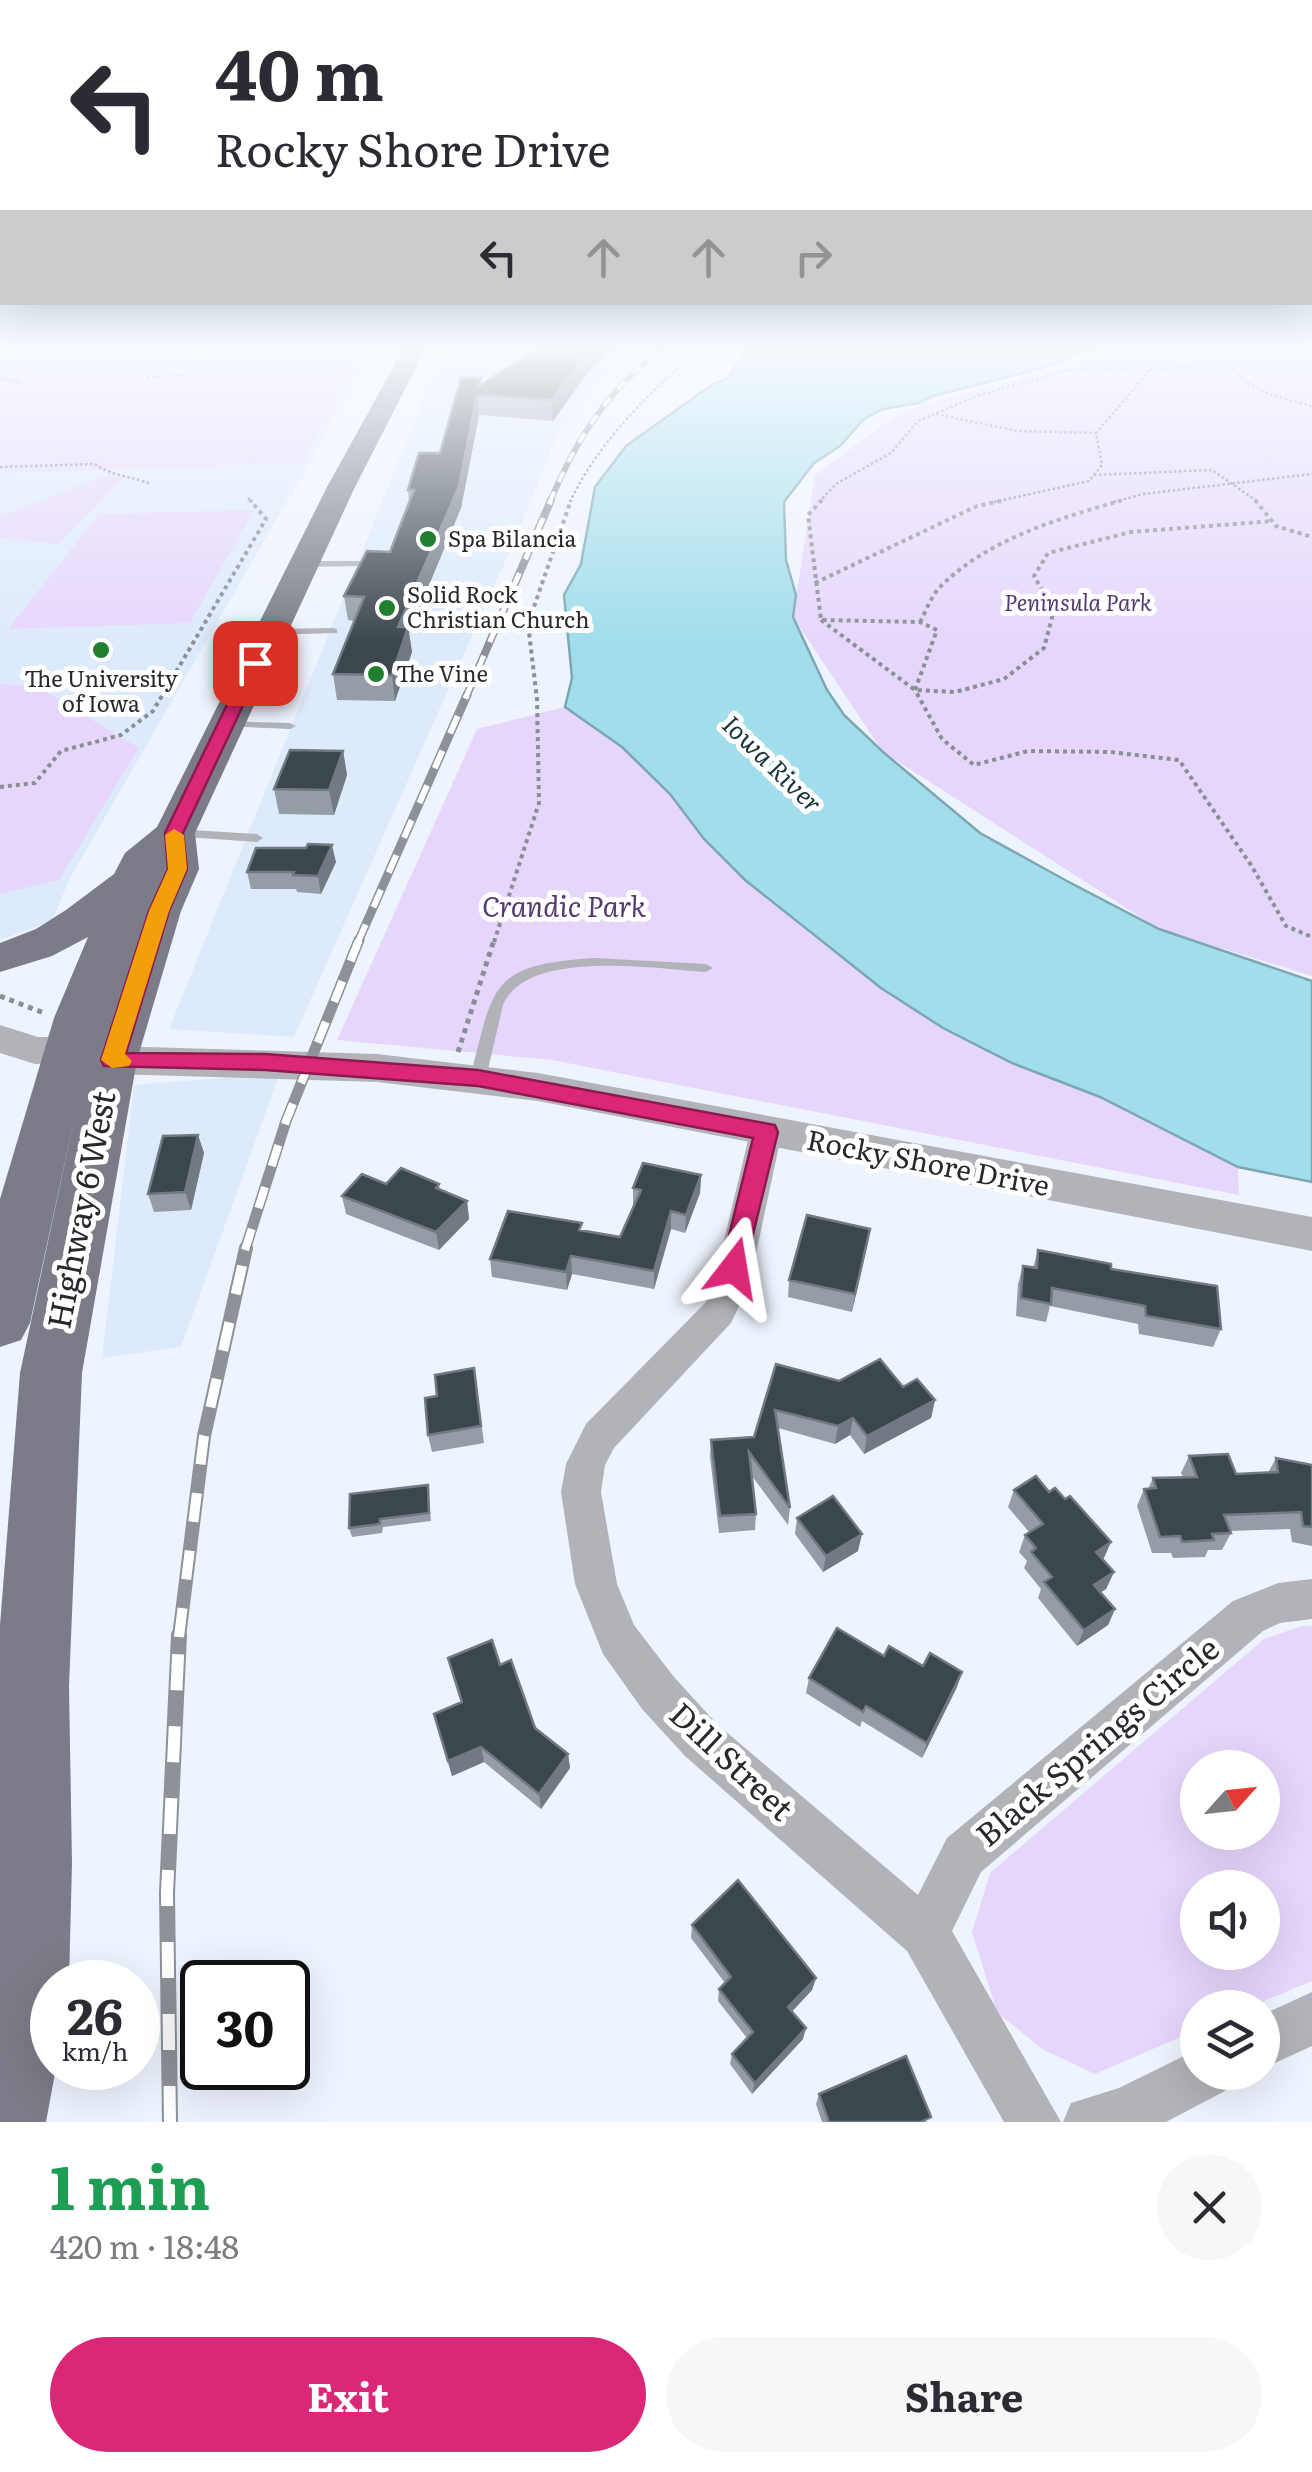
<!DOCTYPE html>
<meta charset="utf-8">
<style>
:root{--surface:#fff;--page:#f7f7f7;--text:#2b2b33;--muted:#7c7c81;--accent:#db2777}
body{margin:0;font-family:Literata,serif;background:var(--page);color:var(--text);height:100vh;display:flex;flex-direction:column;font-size:38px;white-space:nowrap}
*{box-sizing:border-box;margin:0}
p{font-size:32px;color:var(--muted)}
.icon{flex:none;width:55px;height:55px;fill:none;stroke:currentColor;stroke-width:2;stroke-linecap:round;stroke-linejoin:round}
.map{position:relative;height:2122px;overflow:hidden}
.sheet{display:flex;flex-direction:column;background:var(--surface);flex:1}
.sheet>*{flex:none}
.banner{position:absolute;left:0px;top:0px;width:1312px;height:305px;box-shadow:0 10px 40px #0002;background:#fff;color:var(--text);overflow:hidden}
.needle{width:65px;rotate:63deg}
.tools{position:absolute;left:1180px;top:1750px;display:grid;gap:20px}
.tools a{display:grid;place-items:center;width:100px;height:100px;border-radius:50%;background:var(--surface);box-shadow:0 10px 40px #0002;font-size:50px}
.speed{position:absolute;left:30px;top:1960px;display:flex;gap:20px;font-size:50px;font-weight:700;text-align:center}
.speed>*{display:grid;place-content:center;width:130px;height:130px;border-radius:50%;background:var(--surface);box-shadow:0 10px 40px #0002;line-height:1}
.speed small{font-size:25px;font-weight:400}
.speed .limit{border:5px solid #111;border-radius:15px;background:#fff;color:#111}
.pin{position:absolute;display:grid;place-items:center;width:85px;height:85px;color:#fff;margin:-42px;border-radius:20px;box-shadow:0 5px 15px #0006}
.me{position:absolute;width:110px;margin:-55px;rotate:14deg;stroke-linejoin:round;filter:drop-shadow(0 0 8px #0008)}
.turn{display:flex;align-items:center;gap:35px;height:210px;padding:0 50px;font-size:45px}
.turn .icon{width:130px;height:130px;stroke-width:2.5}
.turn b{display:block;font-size:70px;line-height:85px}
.lanes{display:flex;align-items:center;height:95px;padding:0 50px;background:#0003;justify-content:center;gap:50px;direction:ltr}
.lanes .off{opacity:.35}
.round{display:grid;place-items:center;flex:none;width:105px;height:105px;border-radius:52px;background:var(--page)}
.head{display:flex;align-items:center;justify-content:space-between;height:170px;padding:0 50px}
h1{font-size:60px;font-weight:700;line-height:75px;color:#1e9e55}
.button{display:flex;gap:20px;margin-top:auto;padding:20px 50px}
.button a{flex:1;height:115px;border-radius:60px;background:var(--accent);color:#fff;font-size:40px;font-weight:700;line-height:115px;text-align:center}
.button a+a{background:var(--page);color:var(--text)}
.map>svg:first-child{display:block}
</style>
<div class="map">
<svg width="1312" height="2122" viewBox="0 0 1312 2122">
<rect width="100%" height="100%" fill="#eef4fe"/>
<!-- built -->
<path fill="#ddeafc" d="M0,346H376L69,880L52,921L0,940Z
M445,346H645L599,384L559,430L520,528L294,1037L169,1029Z
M280,1073L181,1347L102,1358L134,1085Z"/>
<!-- green -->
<path fill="#e6d6fc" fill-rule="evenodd" d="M3,346H368L301,463L7,473H0V350Z
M1113,346H1312V976L1159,929L883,752L793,617L815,475L900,412L1074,362Z
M111,473L126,476L58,544L0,538V517Z
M254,510L190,623L8,629L99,514Z
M0,684L36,686L139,748L59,880L0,894Z
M565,707L622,747L670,794L704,839L745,880L828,948L943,1029L1012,1063L1100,1097L1238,1167L1239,1195L552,1060L337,1040L477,729Z
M1302,1626H1312V1981L1250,2007L1198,2008L1197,2030L1095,2074L1042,2049L997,2012L972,1932L990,1873L1264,1639ZM1198,1768H1262V1832H1198ZM1198,1888H1262V1952H1198Z"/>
<!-- water -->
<path fill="#a1ddeb" stroke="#7ca7b2" stroke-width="2.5" d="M749,346H1102L1042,368L933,396L918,403L883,409L864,419L840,446L814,463L784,502L786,560L796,595L793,617L827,690L844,715L883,752L980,833L1065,880L1159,929L1312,981V1182L1238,1167L1100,1097L1012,1063L943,1028L881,988L745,880L704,839L670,794L622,747L565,707L572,678L564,595L581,564L595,487L626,446L713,384L728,378Z"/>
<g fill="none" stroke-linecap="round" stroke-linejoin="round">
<!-- path-far2 -->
<path stroke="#8a8e95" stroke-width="2.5" stroke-dasharray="2.5 2.5" stroke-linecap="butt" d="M1225,346C1230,388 1277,397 1312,406
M147,377L188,375L200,346
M936,414L1017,431L1096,433
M95,464C109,475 133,477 151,484
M0,467L95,464
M1094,475L1212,470L1258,502
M248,498L252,502
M570,502C598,441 653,389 703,346
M819,502L836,484L891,453L918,421L980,395L1068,370H1150L1227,363
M994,502L1089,481L1102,465L1096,433L1150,370
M1114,502L1143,494L1312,474"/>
<!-- path-far1 -->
<path stroke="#8a8e95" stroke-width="4" stroke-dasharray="4 4" stroke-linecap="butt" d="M822,500L808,515L821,620L920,622L937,630L915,690L942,739L974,765L1028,751L1110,752L1179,760L1251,865L1286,926L1312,937
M1255,500L1276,526L1312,537
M815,583L977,506L1005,500
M821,620L915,690L955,692L1004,679L1044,648L1054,610L1034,576L1048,553L1131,532L1273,521
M920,622C926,611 931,597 939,588C987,539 1060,518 1123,500
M0,787L35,783L61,751L121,735L153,711L266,519L250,500
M494,942L539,803L537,699L528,624L571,500"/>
<!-- path -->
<path stroke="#8a8e95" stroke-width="5" stroke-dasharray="5 5" stroke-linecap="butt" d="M0,996L44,1013
M458,1052L494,940"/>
<!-- service -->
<path fill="#b2b3b8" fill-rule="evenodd" d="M10,346H16L0,366V359Z
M0,376L21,380L22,382L18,384L0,380Z
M364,561L369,564L367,566L303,567L298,564L303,561Z
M333,628L337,629V633L270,635L265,632L270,629Z
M225,721L290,723L296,726L290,729L221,726V722Z
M176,829L257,834L263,838L257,842L172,836V830Z
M594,958L706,964L713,968L706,972C656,969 527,948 503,1005L486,1078L483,1082H473L470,1078C494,985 489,965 594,958Z"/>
<!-- minor -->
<path fill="#b2b3b8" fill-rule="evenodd" d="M766,1121L777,1124L782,1132L749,1286L731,1323L614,1448L605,1465L601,1492L617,1584L634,1625L674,1677L717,1724L918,1895L947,1838L1233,1601L1278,1583L1312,1579V1619L1280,1623L1263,1631L981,1872L952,1931L1061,2122H1004L907,1951L685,1756L642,1709L603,1654L575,1584L561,1492L566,1464L586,1424L705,1303L713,1286L750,1132L755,1124Z
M1312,1992V2046L1262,2069V2015Z
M1198,2049V2072H1232L1225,2091L1166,2122H1063L1071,2103L1119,2088Z"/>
<!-- tertiary -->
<path fill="#b2b3b8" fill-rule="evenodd" d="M0,1025L38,1037H68L112,1046L377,1054L538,1073L1312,1217V1251L538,1101L377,1082L112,1074L68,1063L35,1064L0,1053Z"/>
<!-- primary -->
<path fill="#7b7c87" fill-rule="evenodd" d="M405,346H427L355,487L195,833L199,869L181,911L137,1060L82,1373L69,1686L72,1863L69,1982H52V2068H56L46,2122H0V1625L20,1373L75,1115L30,1323L21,1340L0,1347V1199L54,1018L88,937L52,956L0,972V943L36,929L66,910L114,874L125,853L157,827L327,487Z"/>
<!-- rail-far5 casing -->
<g stroke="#8d9299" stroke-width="6">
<path id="rail-far5" d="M550,502C576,439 610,386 666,346"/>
</g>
<!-- rail-far4 casing -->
<g stroke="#8d9299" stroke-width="8">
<path id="rail-far4" d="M466,697L551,500"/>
</g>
<!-- rail-far3 casing -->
<g stroke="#8d9299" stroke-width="9">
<path id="rail-far3" d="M358,942L467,695"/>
</g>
<!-- rail-far2 casing -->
<g stroke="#8d9299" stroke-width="11">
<path id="rail-far2" d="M245,1250L286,1121L359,940"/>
</g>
<!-- rail-far1 casing -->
<g stroke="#8d9299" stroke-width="14">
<path id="rail-far1" d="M179,1637L204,1436L246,1248"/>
</g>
<!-- rail casing -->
<g stroke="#8d9299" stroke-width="16">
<path id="rail" d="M170,2122L167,1893L179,1635"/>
</g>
<!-- rail-far5 -->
<use href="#rail-far5" stroke="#fff" stroke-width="4" stroke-dasharray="11" stroke-linecap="butt"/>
<!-- rail-far4 -->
<use href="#rail-far4" stroke="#fff" stroke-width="5" stroke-dasharray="15" stroke-linecap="butt"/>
<!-- rail-far3 -->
<use href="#rail-far3" stroke="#fff" stroke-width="6" stroke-dasharray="19" stroke-linecap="butt"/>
<!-- rail-far2 -->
<use href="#rail-far2" stroke="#fff" stroke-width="8" stroke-dasharray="22" stroke-linecap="butt"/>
<!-- rail-far1 -->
<use href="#rail-far1" stroke="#fff" stroke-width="10" stroke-dasharray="29" stroke-linecap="butt"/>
<!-- rail -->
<use href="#rail" stroke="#fff" stroke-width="12" stroke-dasharray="36" stroke-linecap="butt"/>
</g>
<!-- wall -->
<path fill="#949da6" d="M589,371L553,421L479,415L461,508L409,633L412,652L395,701L337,700L333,674L355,621L348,620L344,596L390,552L409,503L408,490L440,453L482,385Z
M343,751L347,775L334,815L279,814L274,789Z
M336,862L321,894L297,892L296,889H251L247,872Z
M198,1135L204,1153L191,1210L154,1212L148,1194Z
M701,1175L700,1193L685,1233L671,1229L654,1289L572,1274L567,1290L492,1277L490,1259L620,1237L633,1206V1188Z
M386,1184H439L440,1190L467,1201L469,1219L439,1250L346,1214L342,1196Z
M870,1229L852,1312L788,1297L789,1280Z
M1038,1250L1111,1269L1221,1329L1213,1347L1139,1334L1138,1324L1050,1306L1046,1322L1016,1316L1018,1284L1023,1266L1033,1268Z
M776,1364L839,1381L903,1387L935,1400L931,1418L864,1454L850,1435L835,1444L778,1428L790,1508L788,1525L752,1476L756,1514L755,1530L719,1533L710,1457L711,1440L754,1437Z
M474,1368L484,1443L432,1452L428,1435L437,1396Z
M1189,1456L1236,1474L1268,1473L1276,1458L1312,1465V1546L1292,1542L1290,1529L1230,1531L1231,1533L1222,1550H1208L1205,1557L1173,1558L1171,1553H1152L1137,1506L1144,1489H1148L1153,1478L1183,1477L1181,1473Z
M428,1485L431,1521L383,1527L382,1533L352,1537L349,1528Z
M1014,1490L1104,1558L1102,1559L1114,1572L1106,1589L1101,1592L1115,1609L1108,1625L1077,1646L1038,1598L1041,1589L1024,1568L1027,1561L1019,1552L1025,1535L1029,1532L1008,1507Z
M797,1518L858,1551L823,1572L795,1534Z
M884,1656L957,1687L922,1758L862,1721L860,1727L806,1693L809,1678Z
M448,1658L500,1665L535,1728L568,1754L570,1768L541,1809L484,1762L452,1776L438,1729L461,1703Z
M692,1925L816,1978L812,1990L792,2011L803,2039L752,2094L730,2064L732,2054L747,2038L718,2001L719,1989L725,1983L691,1938Z
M819,2094L928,2122H822L816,2104Z"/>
<!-- shaded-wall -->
<path fill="#717a82" d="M595,346H618L589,371L553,421L552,400L588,351Z
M477,395L479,415L461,508L409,633L412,652L395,701L392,675L398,627Z
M343,751L347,775L334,815L329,790Z
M332,845L336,862L321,894L318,876Z
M198,1135L204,1153L191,1210L185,1192Z
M701,1175L700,1193L685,1233L686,1215Z
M467,1201L469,1219L439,1250L436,1232Z
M671,1211V1229L654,1289V1271Z
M870,1229L867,1247L852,1312L855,1294Z
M571,1256L572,1274L567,1290L566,1272Z
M935,1400L931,1418L864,1454L867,1436Z
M853,1418L850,1435L835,1444L838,1426Z
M862,1534L858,1551L823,1572L826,1556Z
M1111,1542L1104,1558L1088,1568L1096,1552Z
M1114,1572L1106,1589L1087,1601L1094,1585Z
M1115,1609L1108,1625L1077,1646L1084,1630Z
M962,1672L957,1687L922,1758L927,1743Z
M481,1747L484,1762L452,1776L448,1761Z
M568,1754L570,1768L541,1809L539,1794Z
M816,1978L812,1990L786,2018L788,2007Z
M806,2028L803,2039L752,2094L755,2083Z"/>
<!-- building -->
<path fill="#3b464d" stroke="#717a82" stroke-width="2.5" d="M542,346H595L588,351L552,400L477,395L459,486L398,627H408L392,675L333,674L364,597L344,596L367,551L390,552L414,490H408L419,453H440L461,378H481L479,386Z
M290,750L343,751L329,790L274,789Z
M308,844L332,845L318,876L293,875L294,872H247L256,848H306Z
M198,1135L185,1192L148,1194L163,1136Z
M643,1163L701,1175L686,1215L671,1211L654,1271L571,1256L566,1272L490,1259L508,1211L582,1223L579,1230L620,1237L641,1190L633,1188Z
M401,1168L439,1184L436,1188L467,1201L436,1232L342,1196L362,1174L386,1184Z
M807,1215L870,1229L855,1294L789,1280Z
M1038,1250L1111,1264V1269L1217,1286L1221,1329L1146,1316L1145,1306L1052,1288L1051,1304L1021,1298L1023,1266L1037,1268Z
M880,1359L903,1387L917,1379L935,1400L867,1436L853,1418L838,1426L775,1410L790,1508L749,1452L756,1514L720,1516L711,1440L754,1437L776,1364L839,1381Z
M474,1368L481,1426L428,1435L425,1398L437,1396L435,1375Z
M1228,1454L1236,1474L1278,1472L1276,1458L1312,1465V1527L1303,1526L1301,1512L1224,1515L1231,1533L1212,1534L1214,1540L1182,1542L1180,1536L1160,1537L1144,1489L1156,1488L1153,1478L1197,1477L1189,1456Z
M1036,1476L1049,1492L1055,1488L1065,1499L1070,1496L1111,1542L1096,1552L1114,1572L1094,1585L1115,1609L1084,1630L1044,1582L1052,1577L1031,1552L1036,1548L1025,1535L1043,1524L1014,1490Z
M428,1485L429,1513L380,1519V1524L349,1528L350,1494Z
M833,1496L862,1534L826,1556L797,1518Z
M837,1628L884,1656L889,1646L923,1666L930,1653L962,1672L927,1743L866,1706L863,1712L809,1678Z
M492,1640L500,1665L511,1660L535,1728L568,1754L539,1794L481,1747L448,1761L434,1714L462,1702L448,1658Z
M738,1880L816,1978L788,2007L806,2028L755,2083L732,2054L753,2032L719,1989L731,1977L692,1925Z
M906,2056L931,2117L921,2122H829L819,2094Z"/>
<!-- sky -->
<linearGradient id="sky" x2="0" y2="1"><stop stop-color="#8bc4e9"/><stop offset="0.54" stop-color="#f7faff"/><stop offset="1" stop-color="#f7faff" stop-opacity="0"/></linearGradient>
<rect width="1312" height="643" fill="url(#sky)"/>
<!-- route -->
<path fill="#db2777" stroke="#8e194d" stroke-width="2.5" d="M249,659L263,663L183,833L187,869L169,911L126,1053L265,1054L478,1070L775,1125L778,1132L743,1275L734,1278L724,1275L721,1268L753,1138L478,1086L265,1070L104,1066L101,1060L149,911L168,869L165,833Z"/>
<!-- slow -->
<path fill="#f59e0b" d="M174,829L184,835L187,869L169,911L125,1054L132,1061L129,1066L112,1068L101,1060L149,911L168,869L165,835Z"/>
<!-- markers -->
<g fill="#217f30" stroke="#fff" stroke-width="4">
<circle cx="428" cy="539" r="10"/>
<circle cx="387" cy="608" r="10"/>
<circle cx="101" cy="650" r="10"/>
<circle cx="376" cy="674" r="10"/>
</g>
<g text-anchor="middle" stroke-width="10" stroke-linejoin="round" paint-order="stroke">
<!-- far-poi labels -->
<g font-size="22" fill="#26292d" stroke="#fff" text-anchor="start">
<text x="448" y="547">Spa Bilancia</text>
<text x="407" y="603">Solid Rock<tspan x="407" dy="25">Christian Church</tspan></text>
<text x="396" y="682">The Vine</text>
<text x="101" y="687" text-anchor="middle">The University<tspan x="101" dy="25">of Iowa</tspan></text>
</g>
<!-- far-park labels -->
<g font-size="22" font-style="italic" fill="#543a72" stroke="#fff">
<text x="1078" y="611">Peninsula Park</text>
</g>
<!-- far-water labels -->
<g font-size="25" font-style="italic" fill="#15343a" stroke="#fff">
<text transform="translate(772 764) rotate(44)" y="9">Iowa River</text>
</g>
<!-- park labels -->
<g font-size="28" font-style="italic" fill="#543a72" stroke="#fff">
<text x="564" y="917">Crandic Park</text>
</g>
<!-- street labels -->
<g font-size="28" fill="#26292d" stroke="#fff">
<text transform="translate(928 1163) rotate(11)" y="10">Rocky Shore Drive</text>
</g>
<!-- near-street labels -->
<g font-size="32" fill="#26292d" stroke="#fff">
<text transform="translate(82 1210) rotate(-79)" y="11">Highway 6 West</text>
<text transform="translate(1098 1742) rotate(-40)" y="11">Black Springs Circle</text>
<text transform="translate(731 1762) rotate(43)" y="11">Dill Street</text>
</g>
</g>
</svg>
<div class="tools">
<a><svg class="needle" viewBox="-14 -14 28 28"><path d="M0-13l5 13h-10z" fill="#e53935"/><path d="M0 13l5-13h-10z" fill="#7c7c81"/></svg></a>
<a><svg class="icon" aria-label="sound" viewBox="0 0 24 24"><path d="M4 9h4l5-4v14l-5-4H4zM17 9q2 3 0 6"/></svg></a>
<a><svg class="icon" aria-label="layers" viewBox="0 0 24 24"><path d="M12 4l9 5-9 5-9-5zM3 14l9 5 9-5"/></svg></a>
</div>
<div class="speed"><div>26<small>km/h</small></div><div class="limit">30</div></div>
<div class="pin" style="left:255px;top:663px;background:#d93025"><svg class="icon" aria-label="arrive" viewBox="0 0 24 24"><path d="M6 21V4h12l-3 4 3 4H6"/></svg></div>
<svg class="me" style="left:734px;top:1268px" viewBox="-20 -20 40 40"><path d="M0-17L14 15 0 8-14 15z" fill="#db2777" stroke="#fff" stroke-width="4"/></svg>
<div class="banner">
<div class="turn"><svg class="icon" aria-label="left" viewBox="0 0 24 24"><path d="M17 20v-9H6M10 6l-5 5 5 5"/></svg><div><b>40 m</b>Rocky Shore Drive</div></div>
<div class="lanes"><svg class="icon" aria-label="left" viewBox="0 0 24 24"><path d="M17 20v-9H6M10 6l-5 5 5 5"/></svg><svg class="icon off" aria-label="ahead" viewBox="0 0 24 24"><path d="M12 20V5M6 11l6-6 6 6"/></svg><svg class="icon off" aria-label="ahead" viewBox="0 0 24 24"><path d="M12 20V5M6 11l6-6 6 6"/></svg><svg class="icon off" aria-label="right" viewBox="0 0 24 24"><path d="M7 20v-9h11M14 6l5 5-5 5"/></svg></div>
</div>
</div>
<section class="sheet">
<div class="head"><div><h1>1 min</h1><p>420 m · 18:48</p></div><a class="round"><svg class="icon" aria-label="close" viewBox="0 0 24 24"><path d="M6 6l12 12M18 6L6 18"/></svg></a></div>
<div class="button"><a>Exit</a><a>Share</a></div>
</section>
